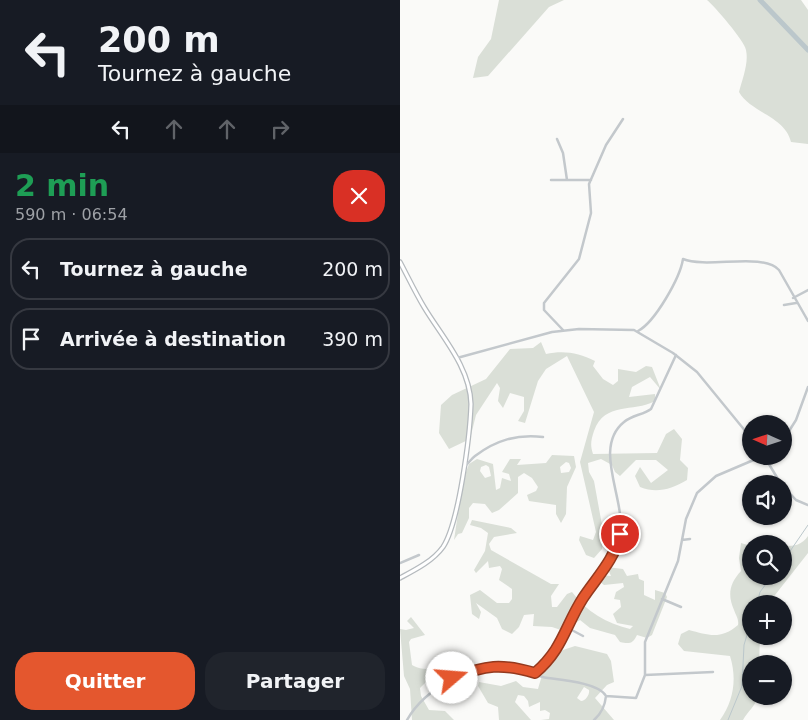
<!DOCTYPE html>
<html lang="fr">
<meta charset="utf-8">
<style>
:root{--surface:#171b24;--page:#20242c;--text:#f1f3f6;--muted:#9ea1a6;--line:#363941;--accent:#e4572e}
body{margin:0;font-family:"DejaVu Sans",sans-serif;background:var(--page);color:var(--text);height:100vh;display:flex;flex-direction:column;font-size:19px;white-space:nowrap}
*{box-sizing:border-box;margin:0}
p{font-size:16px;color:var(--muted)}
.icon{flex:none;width:28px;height:28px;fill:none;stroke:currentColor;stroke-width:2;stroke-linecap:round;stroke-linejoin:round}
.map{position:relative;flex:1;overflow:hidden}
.panel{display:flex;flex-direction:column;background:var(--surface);width:400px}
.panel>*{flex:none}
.hud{background:#171b24;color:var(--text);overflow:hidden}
.needle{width:32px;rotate:273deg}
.fabs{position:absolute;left:342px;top:415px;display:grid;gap:10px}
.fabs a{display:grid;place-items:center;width:50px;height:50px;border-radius:50%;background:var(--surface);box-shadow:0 1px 4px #0004;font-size:25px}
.pin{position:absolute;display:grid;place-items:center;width:42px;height:42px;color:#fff;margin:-21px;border:2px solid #fff;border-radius:50%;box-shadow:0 1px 5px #0007}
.me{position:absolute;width:55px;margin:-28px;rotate:72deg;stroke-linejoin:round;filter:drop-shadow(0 0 4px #0008)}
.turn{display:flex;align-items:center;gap:18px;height:105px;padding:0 15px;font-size:22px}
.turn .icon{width:65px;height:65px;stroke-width:2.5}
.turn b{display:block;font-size:35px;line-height:42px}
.lanes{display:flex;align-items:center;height:48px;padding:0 15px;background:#0003;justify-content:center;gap:25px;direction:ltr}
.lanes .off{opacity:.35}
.round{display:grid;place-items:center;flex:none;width:52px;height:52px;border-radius:20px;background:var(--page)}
.headline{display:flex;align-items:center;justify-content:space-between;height:85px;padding:0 15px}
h1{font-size:30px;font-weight:700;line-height:38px;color:#1e9e55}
.cta{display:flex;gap:10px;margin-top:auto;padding:10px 15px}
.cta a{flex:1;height:58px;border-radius:20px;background:var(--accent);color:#fff;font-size:20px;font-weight:700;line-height:58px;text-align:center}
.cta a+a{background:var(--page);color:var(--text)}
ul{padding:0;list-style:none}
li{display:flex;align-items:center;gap:15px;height:62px;margin:0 10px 8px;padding:0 5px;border:2px solid var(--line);border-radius:20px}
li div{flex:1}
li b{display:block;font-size:19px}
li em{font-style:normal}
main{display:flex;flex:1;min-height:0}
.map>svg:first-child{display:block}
</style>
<main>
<section class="panel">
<div class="hud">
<div class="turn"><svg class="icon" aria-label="left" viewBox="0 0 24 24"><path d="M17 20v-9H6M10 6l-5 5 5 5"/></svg><div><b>200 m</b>Tournez à gauche</div></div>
<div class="lanes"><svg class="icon" aria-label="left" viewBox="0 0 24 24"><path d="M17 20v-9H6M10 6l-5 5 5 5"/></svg><svg class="icon off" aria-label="ahead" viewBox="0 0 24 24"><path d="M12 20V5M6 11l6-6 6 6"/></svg><svg class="icon off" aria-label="ahead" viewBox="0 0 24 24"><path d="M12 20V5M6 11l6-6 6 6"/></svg><svg class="icon off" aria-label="right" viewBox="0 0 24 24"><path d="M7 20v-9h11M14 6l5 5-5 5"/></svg></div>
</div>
<div class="headline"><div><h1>2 min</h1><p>590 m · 06:54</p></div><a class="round" style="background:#d93025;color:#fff"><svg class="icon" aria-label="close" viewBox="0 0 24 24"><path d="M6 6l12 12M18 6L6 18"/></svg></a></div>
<ul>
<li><svg class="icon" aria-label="left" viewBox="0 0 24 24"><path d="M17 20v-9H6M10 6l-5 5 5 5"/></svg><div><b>Tournez à gauche</b></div><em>200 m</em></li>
<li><svg class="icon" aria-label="arrive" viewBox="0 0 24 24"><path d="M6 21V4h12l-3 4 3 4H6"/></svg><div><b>Arrivée à destination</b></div><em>390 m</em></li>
</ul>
<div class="cta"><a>Quitter</a><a>Partager</a></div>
</section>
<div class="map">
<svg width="408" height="720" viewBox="0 0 408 720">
<rect width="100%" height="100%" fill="#fafaf8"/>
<!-- green -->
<path fill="#dadfd7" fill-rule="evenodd" d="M99,0H164L149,7L88,76L73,78L78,57L91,39Z
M307,0H401L408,10V144L391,142C385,116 351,113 339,92C342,80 349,63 346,50C344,40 315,7 307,0Z
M141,342L146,354C164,350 179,353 195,361L193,366L203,379L213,385L218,381V369L236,372L246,366L252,367L261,390L250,377L232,387L229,397L255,394V401C233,413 205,401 194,431C191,440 190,445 193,454L257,453L266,434L274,429L282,439L280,460L288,468L287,480C271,489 257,494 240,487L235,476L240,467L251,483L268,470L256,460H236L220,476L215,472L212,465L201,459L188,463L189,472L194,481L202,525L205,528L202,549L194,558L186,555L179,540L180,536L193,540L196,532L180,462L194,412L167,356L146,369L138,381L125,423L118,421L124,411V397L110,393L103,408L98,401L100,388L97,383L76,415L70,439L49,449L39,433L41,405L52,395L86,379L110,349L133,348Z
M152,455L174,456L176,467L167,487L166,514L161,523L156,514V505L129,501L127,495L136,491L138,487L132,478L124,473L118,477V493L99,510L92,513L85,504L73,503L69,508V518L62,533L58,534L54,540L63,480L69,464L77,459L93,464L96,490L100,488L102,478L111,481L109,474L102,472L110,459H121L117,465L146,463ZM166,462L169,463L171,468L169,472L161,473L160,467ZM86,465L89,467L91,476L85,478L80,471L81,467Z
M72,520L111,528L117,533L94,537L89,544L91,550L151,584H159L151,596L152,607H157L167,594L172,592C187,612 206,623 230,629L233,626L217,623L213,614L221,607L220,600L214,599L216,592L224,587L223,583L204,585L195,578L198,575L211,576L207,567L223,569L227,576L238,574L239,579L244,581V595L255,600V590L265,593L267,597L252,635L247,638L237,635C233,644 229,644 220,642L215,635L190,628L180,620L169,627L167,632L152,627L133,626L134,614L124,615L119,627L112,634L102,629L97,618L76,603L81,612L79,619L72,614L70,595L80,590L97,603H109L112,599V589L99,580L102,569L100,566L89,568L88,561L76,573L74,570L85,551L88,533L81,528L70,525Z
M408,536V553L368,604H351V636H360L359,664H351V696H358C355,707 348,711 343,720H320C334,701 337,678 330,656L284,651L278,644L281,634L289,630C308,635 321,640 338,625C339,619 336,616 334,610C327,594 330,583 341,571L339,558L341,543L351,546V576H384V546C395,546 402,545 408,536Z
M11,617L25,635L11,639L9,642L12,665C25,673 36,665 49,673L46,680L31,677L20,688L21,696L29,710L45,711L54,720H12L10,689L4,676L0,629L6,630L14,628L7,621Z
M175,646L207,654L211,661L214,682L207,685L195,698L214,720H141L149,719L150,713L145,710L140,711V702L129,707L128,701L124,696L118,695L115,702L131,720H99L98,707L88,703L78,686L79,682L101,686L116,681L123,687L138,689C147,660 145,655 175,646ZM184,687L189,690C190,694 186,701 181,701L177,698Z"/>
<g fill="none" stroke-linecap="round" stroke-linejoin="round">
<!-- stream -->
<path stroke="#bbc7cb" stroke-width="1" d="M384,560L408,525
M357,604L360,592L372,576
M328,720L342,686L344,645L351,621"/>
<!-- river -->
<path stroke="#bbc7cb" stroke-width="5" d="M360,0L408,50"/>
<!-- major casing -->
<g stroke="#b5babe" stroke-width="5.5">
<path id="major" d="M0,262C8,277 15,292 24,307C42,337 70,367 71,404C70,435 59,523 43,547C33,561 15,570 0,578"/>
</g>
<!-- minor -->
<path stroke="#c3c8cc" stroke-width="2.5" d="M157,139L163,153L167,180
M151,180H191
M393,298L408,290
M384,305L396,303
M163,330L144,310V303L179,259L191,213L189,184L206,145L223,119
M238,331C255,322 280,278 283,259C307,269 363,252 379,270L408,321
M57,358L152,332L179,329L234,330L273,353L297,372L351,438
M384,439L396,420L408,387
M364,456L381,484
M64,467C68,464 71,459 75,456C96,440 117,434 143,437
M384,487L396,500L408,505
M282,540L290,539
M0,563L19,555
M262,599L281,607
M168,628L183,636
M135,673C161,651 166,627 182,600C195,578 216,560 220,534C226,499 192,448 224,422C232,415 243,415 251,409L276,355
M245,675V642L278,561L286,519L297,493L316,476L363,456
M206,696L236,698L245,675L313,672
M7,720C25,688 75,661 112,666C125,668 136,677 148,678C162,680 199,683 206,696C205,706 202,713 194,720"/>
<!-- major -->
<use href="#major" stroke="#fff" stroke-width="3"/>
</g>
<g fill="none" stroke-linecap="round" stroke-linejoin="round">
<!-- route casing -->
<g stroke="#94391e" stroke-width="12">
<path id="route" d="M52,678C86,665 101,663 135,673C163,649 165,626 183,598C197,577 215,559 220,534"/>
</g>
<!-- route -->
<use href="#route" stroke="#e4572e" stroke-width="9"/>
</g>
</svg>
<div class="fabs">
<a><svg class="needle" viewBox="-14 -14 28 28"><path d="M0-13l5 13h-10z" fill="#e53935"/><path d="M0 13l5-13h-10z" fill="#9ea1a6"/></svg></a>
<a><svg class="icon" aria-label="sound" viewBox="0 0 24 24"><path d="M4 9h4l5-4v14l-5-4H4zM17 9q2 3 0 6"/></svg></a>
<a><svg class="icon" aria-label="search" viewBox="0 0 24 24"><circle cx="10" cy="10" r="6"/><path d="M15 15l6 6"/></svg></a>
<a>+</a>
<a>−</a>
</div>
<div class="pin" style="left:220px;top:534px;background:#d93025"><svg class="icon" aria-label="arrive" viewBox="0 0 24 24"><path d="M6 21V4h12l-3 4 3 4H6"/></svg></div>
<svg class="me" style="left:52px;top:678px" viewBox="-20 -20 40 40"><circle r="19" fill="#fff"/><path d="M0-13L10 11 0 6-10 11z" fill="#e4572e"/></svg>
</div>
</main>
